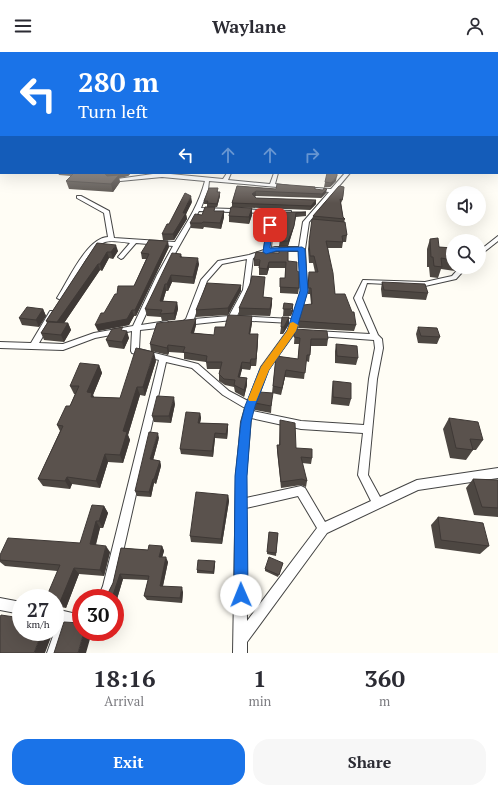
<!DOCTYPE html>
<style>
:root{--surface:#fff;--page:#f7f7f7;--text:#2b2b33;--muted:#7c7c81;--accent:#1a73e8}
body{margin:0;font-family:"PT Serif",serif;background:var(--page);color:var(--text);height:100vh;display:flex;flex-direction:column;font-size:15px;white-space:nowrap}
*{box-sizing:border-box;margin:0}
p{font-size:13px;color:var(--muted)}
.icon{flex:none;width:22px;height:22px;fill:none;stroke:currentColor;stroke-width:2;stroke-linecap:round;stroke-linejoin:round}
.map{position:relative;height:601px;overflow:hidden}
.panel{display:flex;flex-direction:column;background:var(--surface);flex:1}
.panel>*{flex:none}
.hud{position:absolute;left:0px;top:0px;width:498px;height:122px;box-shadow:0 4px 16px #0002;background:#1a73e8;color:#fff;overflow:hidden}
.fabs{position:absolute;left:446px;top:134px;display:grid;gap:8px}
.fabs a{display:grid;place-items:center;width:40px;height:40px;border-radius:50%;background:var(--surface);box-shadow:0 4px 16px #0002;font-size:20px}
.speed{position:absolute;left:12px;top:537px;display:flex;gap:8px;font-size:20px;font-weight:700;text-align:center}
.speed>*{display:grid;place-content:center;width:52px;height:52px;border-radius:50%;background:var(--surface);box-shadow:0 4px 16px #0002;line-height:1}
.speed small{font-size:10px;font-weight:400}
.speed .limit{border:6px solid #d22;background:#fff;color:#111}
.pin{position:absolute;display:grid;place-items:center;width:34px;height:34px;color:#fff;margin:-17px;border-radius:8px;box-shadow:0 2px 6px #0006}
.me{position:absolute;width:44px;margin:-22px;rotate:359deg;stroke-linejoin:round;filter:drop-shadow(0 0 3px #0008)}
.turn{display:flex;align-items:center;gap:14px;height:84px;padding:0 12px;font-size:18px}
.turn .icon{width:52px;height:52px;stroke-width:2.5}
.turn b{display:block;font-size:28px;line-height:34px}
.lanes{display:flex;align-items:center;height:38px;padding:0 12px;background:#0003;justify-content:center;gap:20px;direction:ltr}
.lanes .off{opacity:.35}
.eta{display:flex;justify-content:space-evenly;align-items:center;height:68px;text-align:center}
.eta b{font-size:24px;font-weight:800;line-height:28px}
.action{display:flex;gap:8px;margin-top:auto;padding:8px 12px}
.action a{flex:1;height:46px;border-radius:16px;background:var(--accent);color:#fff;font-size:16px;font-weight:800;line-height:46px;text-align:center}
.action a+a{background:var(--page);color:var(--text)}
header{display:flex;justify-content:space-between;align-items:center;height:52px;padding:0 12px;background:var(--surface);font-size:18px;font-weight:800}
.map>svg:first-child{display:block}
</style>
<header><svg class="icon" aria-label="menu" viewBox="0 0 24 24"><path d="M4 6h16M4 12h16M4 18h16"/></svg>Waylane<svg class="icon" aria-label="person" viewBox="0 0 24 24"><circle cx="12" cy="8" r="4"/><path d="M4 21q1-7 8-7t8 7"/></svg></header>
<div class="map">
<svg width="498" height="601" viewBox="0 0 498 601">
<rect width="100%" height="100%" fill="#fffdf5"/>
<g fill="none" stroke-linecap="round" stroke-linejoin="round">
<!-- minor casing -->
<g stroke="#444" stroke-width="2">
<path id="minor" d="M0,76H1V78H0Z
M160,121L223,127L227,121H231L228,128L270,132L274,121H278L275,132L289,134V136L209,129L208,138L201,156L291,159V161L289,162L274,161L271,196L275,195H299L303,170L329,140L304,138L302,137V135L331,137L345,121H350L309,170L305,197L307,239L296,279L268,318L253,359L301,369L364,373L369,327L375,296L374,288L318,284L315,283L314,281L315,279L370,282L354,246L363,228L425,230L452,224L460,215H467L456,227L425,234L367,231L362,246L378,283L382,287L383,296L377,327L368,423L380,445L417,428L498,416V426L418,438L327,481L247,590V601H233L236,424L241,370L245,356L223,343L192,316L166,310L115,535L110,546H98L103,534L159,308L132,301L131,299L132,279L95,286L63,298L0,296V290L31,291L50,259H53L57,261L39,291L63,292L94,281L133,274L157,223L173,194L136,191L123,206L121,207L118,205L130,191C124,190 110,188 105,190C86,197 74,231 63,248H61L57,246C67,231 87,185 108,185L104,161L77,146V144H81L109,159L114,186L175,190C188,169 199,152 205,129L162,125L110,130L108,129L110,128ZM199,159L269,161L264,198L249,203L218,209L201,228L186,267L182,270L186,273L232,268L291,271L288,278L261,315L248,349L229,339L198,312L139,297L140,278L167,275L171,272L167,269L141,273L168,214ZM275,199H299L301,239L292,267L237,264L249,238L253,206ZM247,207L243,238L229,264L194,267L207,229L222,212ZM251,366L301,377L363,381L358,423L371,449L325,470L305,436L301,434L246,446V424ZM298,444L317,476L247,569L246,456Z
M498,184V189L479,204V199Z
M0,546L21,550V562L0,558Z
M55,557L81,563V575L70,573L61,601H47L58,570L55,569Z"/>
</g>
<!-- minor -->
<use href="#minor" fill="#fff" fill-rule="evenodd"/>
</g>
<!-- wall -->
<path fill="#4d4742" d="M58,121H131L128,124L119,126L120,130L113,140L69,137L66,129L71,124L59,123Z
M236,121H247V122Z
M336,129L330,135H324L325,130Z
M237,134L276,137H315L326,141L321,146L256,144H255L256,146L316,148V152L310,158L232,155V151Z
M339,134L343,147L341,151L343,165L345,167L344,170L347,183L346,190H343L342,196H328L335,242L356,273L354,279L298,276L299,269L311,252L310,242H308L309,220H315L313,211H309L308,197L313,164Z
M218,139V140L220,144L217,155H207V152H204V149Z
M192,150L186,162L187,167L174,188H163L162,182L169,172Z
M252,156V163L249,172L229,170V164Z
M215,159H224V165L221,177L204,175L203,177L191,176L190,171L202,163Z
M278,160H306V164L296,165L293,178L288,194H279L280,187L273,186Z
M430,187L439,195L453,196V215H456L455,219L441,217L438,226L430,225L429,215H427V197Z
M97,191L118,199L113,207L109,206L102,219L100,218L64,271H68L71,278L64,290L44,288L41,281L47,271L46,269Z
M169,195L136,264H134L129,273L98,279L117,242L134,234L146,207H142L141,201Z
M181,202L182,205L199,212L194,232L172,230L168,239H166L163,249L177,250L178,257L175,268L162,269L161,265L147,264L145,257Z
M254,208L288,209L297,219L299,236L298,242L280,241V226H285V216H269L267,223H259V214H254Z
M382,230L428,241L426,248L382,245L381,237Z
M264,231L263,245L272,246V252L270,264L239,263V256Z
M241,233V239L228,263L196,265V258Z
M284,251L293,259L291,264H283Z
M43,257L46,264L39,275L22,273L19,266Z
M289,265V272L283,282H280L281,275Z
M196,267V273L194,281L214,283L225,275L252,271L250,282H258V289L256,314H251L250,318L242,317L240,325L247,326V333L244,345L235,340L234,335L225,333L219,329V322L220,317H207L206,310L184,307V301L169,300L168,303L151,299L150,292Z
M418,275L440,285L437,292L418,291L416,282Z
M295,277L328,287L327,294H311L309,310L306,309L304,327L285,325L281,343L272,341L276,304L298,307L299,292H294Z
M124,278L129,286L124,297L109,295L106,288Z
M336,292L358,306L356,313L335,311V299Z
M156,309L145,344L140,343L128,383L130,388L123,411L108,410L100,436L72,432L70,437L43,434L38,427L60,379L57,373L70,354L75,342H74L70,334L99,313L102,321L93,343L94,345L120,346Z
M333,329L351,347L349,354L331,352L332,336Z
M272,348L271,361L255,358V351Z
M175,352L171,371L154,370L152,364Z
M200,361L201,366L200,371L228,372V377L227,387L215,386L213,405L181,402L180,397Z
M449,366L483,388L476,398H473L466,408L450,406L443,377Z
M280,368L296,396L312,406L311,412L302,411L307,429L306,435L301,433L281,436L277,399V393H279Z
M159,386L153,408L160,409L161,414L156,432L154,431L151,445L137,444L135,439Z
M473,427L498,428V465L474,463L466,436Z
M228,443L229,449L222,492L191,490L190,484Z
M104,454L108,461L103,476H100L96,493L110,500L104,524L79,522L66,556L55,554V546L57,519L5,514L0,510V503L80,491Z
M438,465L489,494L480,502L435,496L431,473Z
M269,480L278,481L276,504L267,502Z
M162,494L164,499L162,505L168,510L163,534L183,540L182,551L147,548L144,544L148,528L123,527L117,547L112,546L108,541L113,531L121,496L148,498Z
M215,509V512L214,522L197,521V518Z
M283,511L278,525L265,519V517Z"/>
<!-- shaded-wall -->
<path fill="#3f3936" d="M105,121H131L128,124L119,126L120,130L113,140L111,132L107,128L105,122Z
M337,124L336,129L330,135L331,131Z
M327,137L326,141L321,146L322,142Z
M256,139V144L252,147V142Z
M220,140V144L217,155V152Z
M191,144L192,150L186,162L187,167L174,188L173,182Z
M316,148V152L310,158L311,154Z
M252,156V163L249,172V165Z
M224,159V165L221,177L220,171Z
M296,161L293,178L288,194V189Z
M168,189L169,195L136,264L135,258Z
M116,193L118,199L113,207L111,200Z
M107,200L109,206L102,219L100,212Z
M198,206L199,212L194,232L193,225Z
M269,210V216L267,223V217Z
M98,212L100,218L60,277L57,270Z
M171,223L172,230L168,239L167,232Z
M165,232L166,239L161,256L160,249Z
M241,233V239L228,263V256Z
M272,246V252L270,264V257Z
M177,250L178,257L175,268L174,261Z
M293,252V259L291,264L292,257Z
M43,257L46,264L39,275L36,268Z
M132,258L134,264L129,273L98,279L95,273Z
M252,264V271L249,289V282Z
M289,265V272L283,282L284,275Z
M196,267V273L192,287L191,281Z
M68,271L71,278L64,290L61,283Z
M127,279L129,286L124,297L122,290Z
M258,282V289L256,314V307Z
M168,293L169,300L168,303L167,296Z
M154,300L156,309L145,344L143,335Z
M251,307V314L250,318V311Z
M242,310V317L238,332V325Z
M99,313L102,321L93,343L96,349L94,353L87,340Z
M286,318L285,325L281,343L282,336Z
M247,326V333L244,345V338Z
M137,335L140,343L128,383L130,388L123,411L120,403L123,379Z
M174,345L175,352L171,371L169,364Z
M200,361L201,366L199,376L198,371Z
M228,372V377L227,387L226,382Z
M158,381L159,386L152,412L150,407Z
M215,381V386L213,405L212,399Z
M105,402L108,410L100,436L96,429Z
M160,409L161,414L156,432L154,427Z
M67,425L72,432L70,437L65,429Z
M153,427L154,431L151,445L149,440Z
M228,443L229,449L222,492L221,487Z
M104,454L108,461L103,476L99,469Z
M96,469L100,476L94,498L90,492Z
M106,494L110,500L104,524L100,518Z
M162,494L164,499L161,510L159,505Z
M166,505L168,510L162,538L160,534Z
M215,509V512L214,522L213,520Z
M74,516L79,522L66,556L60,550Z
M120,522L123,527L117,547L113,543Z
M182,535L183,540L182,551L180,546Z
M42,580H53L45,601H34Z
M84,580H92L86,601H78Z"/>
<!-- building -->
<path fill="#5a524d" stroke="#3f3936" d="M74,121H105V122L107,124L119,123L111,132L66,129Z
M327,121H337V124L331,131L325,130Z
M277,132L315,135V137L323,138L324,136L327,137L322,142L256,139L252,142L256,146L316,148L311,154L232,151L237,134L276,137Z
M339,134L344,135L343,144L342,148L340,147L343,165L345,167L313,164Z
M209,136H218L217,140H220L217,152L207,151L208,149H204Z
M185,141L191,144L183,161H186L173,182H162L167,172H169Z
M205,155H215L214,159H224L220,171L203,170L202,171H190L195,162L202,163Z
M231,155L252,156L249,165L229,164Z
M278,160H306L296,161L294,174L288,189H279L280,183L274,182Z
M312,167L345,170L347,183L342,184L343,190L326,189L333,221L335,242H345L352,260H354L356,273L299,269L303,253L312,252L311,236H308L309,220H318L314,204H310L309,190Z
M438,186L439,195L453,196V208L441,206L442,215L434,214L433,205H431L430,187Z
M149,188L168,189L135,258H132L127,267L95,273L101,261H104L115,242H117L118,234H134L149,202L141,201Z
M97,191L116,193L111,200H107L100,212H98L57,270L46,269Z
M279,194H288V209L297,210V219L299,220V236L280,235V226H285L286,210H269L267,217L259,216L260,208H254L256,200L279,201Z
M172,201L181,202L180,205L198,206L193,225L171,223L167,232H165L160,249L177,250L174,261L160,262L162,258L145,257Z
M252,224L265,225L263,245L272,246L270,257L239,256L250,232Z
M382,230L425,232L428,241L384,238Z
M207,231L241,233L228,256L196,258Z
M284,251L293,252L292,257H283Z
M27,255L43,257L36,268L19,266Z
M228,263L252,264L249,282H258L256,307H251L250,311L242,310L238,325L247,326L244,338L234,333L235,328L224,327L219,322L222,310H206L207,304L183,300L185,295L168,293L167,296L150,292L157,271L196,267L191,281L214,283L215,275H225Z
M282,265H289L284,275H281Z
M48,270L68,271L61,283L41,281Z
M123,275L121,278L127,279L122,290L106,288L112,277Z
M418,275L437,276L440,285L421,284Z
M295,277L327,279L328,287H311L310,303H307L305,321L286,318L282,336L273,334L276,304L298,307L300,286L294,285Z
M336,292L357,294L358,306L337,304Z
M136,296L154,300L143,335H137L123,379L127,380L120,403L105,402L96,429L67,425L65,429L38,427L63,374L57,373L66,354H70L79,334H70L80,311L99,313L87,340L92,341L91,345L120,346Z
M333,329L351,331V347L333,345Z
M259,340L273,341L271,354L255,351Z
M157,344L174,345L169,364H152Z
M186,360L200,361L198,371L228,372L226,382L215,381L212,399L180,397Z
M449,366L478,370L483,388L470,387L473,398L456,396Z
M280,368L295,371L296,396L312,397V406L301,405L307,429L302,427L281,430L277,393H280Z
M149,380L158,381L150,407L160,409L154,427H153L149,440L135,439Z
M473,427L498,428V456L482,455Z
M196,440L228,443L221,487L190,484Z
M92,453L104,454L99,469H96L90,492L106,494L100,518L74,516L60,550L55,549V546H46L60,513L0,508V503L8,486L80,491Z
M438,465L483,471L489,494L441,488Z
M269,480L278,481L276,501L267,500Z
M149,493L162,494L159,505H166L160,534L182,535L180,546L144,544L149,524L120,522L113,543L108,541L113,531L121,496L148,498Z
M269,505L283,511L279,523L265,517Z
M198,508L215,509L213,520L197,518Z
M1,563L21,566V580H42L34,601H0V565Z
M64,570L81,571V580H84L78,601H54Z"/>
<!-- sky -->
<linearGradient id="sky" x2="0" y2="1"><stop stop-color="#95c6ee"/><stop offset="0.44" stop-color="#fffefa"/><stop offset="1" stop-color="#fffefa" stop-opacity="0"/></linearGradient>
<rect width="498" height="151" fill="url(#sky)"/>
<!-- route -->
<path fill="#1a73e8" stroke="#114b97" d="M270,171L273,173L270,196L302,195L305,197L308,239L296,279L269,318L255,354L251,370L247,424L248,543L246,548L241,550L236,548L234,543L235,424L241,370L245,354L260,317L287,279L300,239L298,199H276L266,202L263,200L267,173Z"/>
<!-- slow -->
<path fill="#f59e0b" d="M293,270L298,273L296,279L269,318L256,349H249L248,347L261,315L287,279L290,271Z"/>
</svg>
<div class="fabs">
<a><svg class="icon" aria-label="sound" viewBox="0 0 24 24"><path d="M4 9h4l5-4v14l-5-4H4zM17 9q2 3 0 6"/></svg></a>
<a><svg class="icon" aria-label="search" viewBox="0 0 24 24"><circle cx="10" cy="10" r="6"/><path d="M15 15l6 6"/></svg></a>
</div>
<div class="speed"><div>27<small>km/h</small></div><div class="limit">30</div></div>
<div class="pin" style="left:270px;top:173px;background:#d93025"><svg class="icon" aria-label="arrive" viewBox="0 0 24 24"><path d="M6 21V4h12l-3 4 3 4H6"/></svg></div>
<svg class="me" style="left:241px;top:543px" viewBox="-20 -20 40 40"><circle r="19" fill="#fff"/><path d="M0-13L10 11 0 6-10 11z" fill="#1a73e8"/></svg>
<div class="hud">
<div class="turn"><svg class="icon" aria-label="left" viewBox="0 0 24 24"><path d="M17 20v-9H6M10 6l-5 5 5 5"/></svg><div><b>280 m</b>Turn left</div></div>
<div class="lanes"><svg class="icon" aria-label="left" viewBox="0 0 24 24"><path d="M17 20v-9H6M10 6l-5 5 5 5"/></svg><svg class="icon off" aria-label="ahead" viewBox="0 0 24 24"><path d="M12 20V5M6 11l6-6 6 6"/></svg><svg class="icon off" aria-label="ahead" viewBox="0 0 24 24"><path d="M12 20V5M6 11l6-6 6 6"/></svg><svg class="icon off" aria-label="right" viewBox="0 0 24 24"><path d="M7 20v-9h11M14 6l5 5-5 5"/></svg></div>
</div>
</div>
<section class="panel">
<div class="eta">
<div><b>18:16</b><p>Arrival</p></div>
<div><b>1</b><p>min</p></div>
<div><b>360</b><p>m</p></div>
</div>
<div class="action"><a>Exit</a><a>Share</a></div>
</section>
